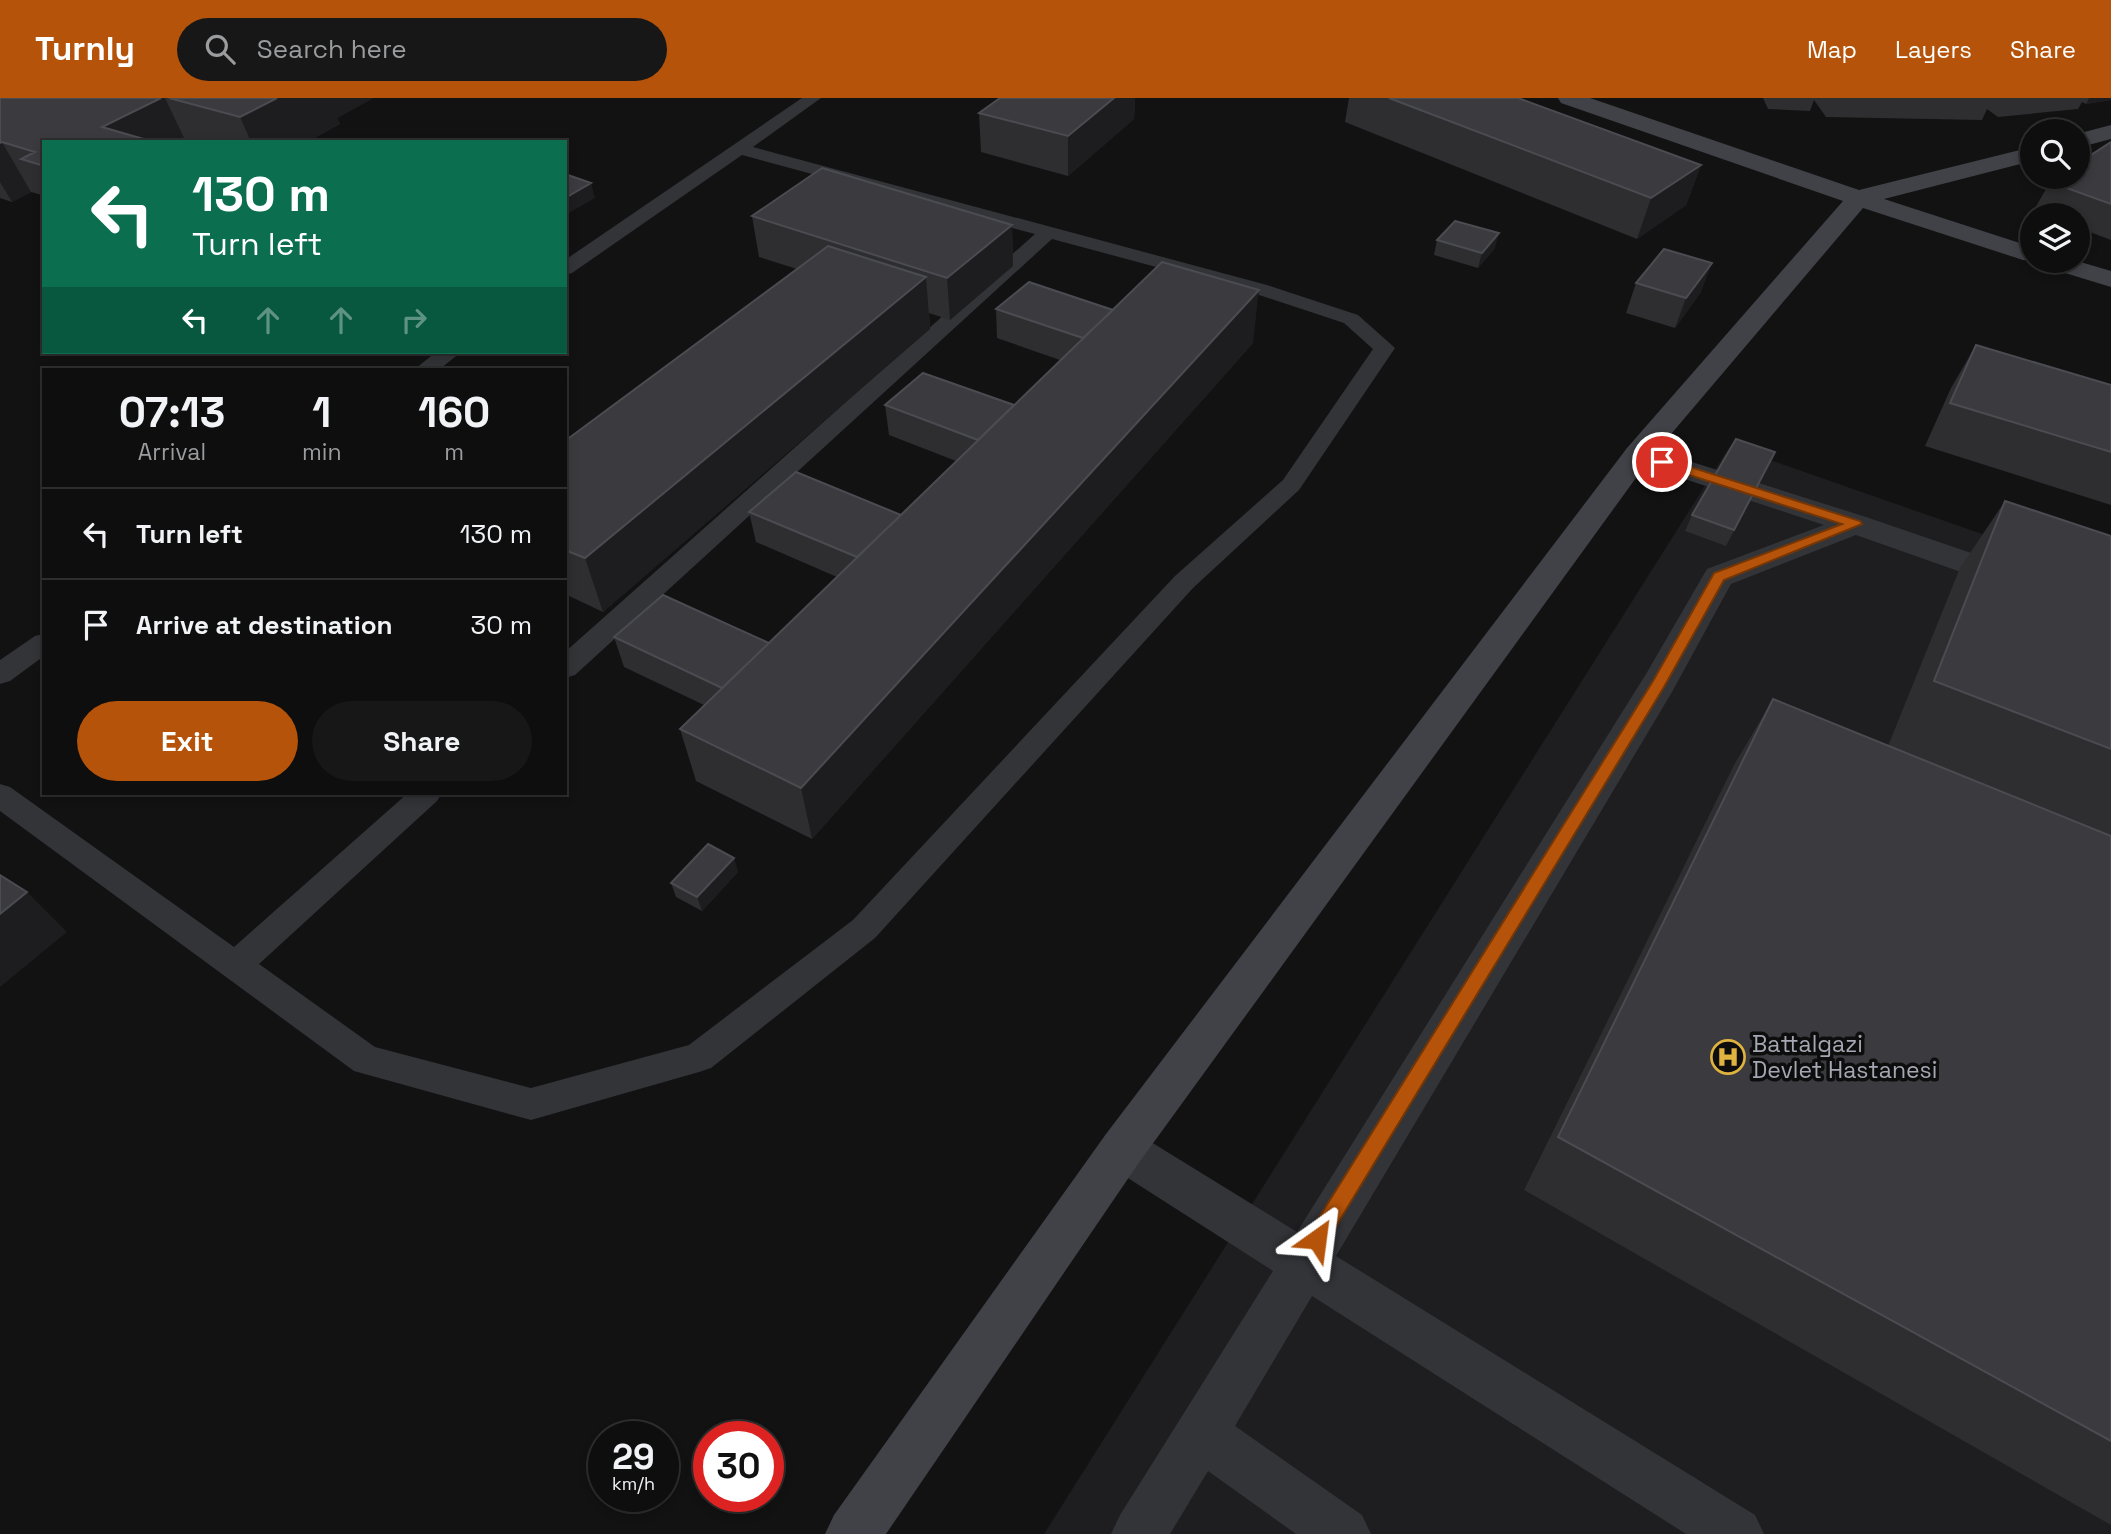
<!DOCTYPE html>
<style>
:root{--surface:#0e0e0e;--page:#171717;--text:#f1f3f6;--muted:#9b9c9e;--line:#2e2e2e;--accent:#b45309}
body{margin:0;font-family:"Space Grotesk",sans-serif;background:var(--page);color:var(--text);height:100vh;display:flex;flex-direction:column;font-size:26px;white-space:nowrap}
*{box-sizing:border-box;margin:0}
p{font-size:23px;color:var(--muted)}
.icon{flex:none;width:38px;height:38px;fill:none;stroke:currentColor;stroke-width:2;stroke-linecap:round;stroke-linejoin:round}
.map{position:relative;flex:1;overflow:hidden}
.sheet{position:absolute;left:42px;top:270px;width:525px;height:427px;display:flex;flex-direction:column;background:var(--surface);border-radius:0px;box-shadow:0 4px 10px #0003,0 0 0 2px var(--line)}
.sheet>*{flex:none}
.banner{position:absolute;left:42px;top:42px;width:525px;height:214px;border-radius:0px;box-shadow:0 4px 10px #0003,0 0 0 2px var(--line);background:#0b6e4f;color:#fff;overflow:hidden}
.fabs{position:absolute;left:2020px;top:21px;display:grid;gap:14px}
.fabs a{display:grid;place-items:center;width:70px;height:70px;border-radius:50%;background:var(--surface);box-shadow:0 4px 10px #0003,0 0 0 2px var(--line);font-size:35px}
.speed{position:absolute;left:588px;top:1323px;display:flex;gap:14px;font-size:35px;font-weight:700;text-align:center}
.speed>*{display:grid;place-content:center;width:91px;height:91px;border-radius:50%;background:var(--surface);box-shadow:0 4px 10px #0003,0 0 0 2px var(--line);line-height:1}
.speed small{font-size:18px;font-weight:400}
.speed .limit{border:10px solid #d22;background:#fff;color:#111}
.pin{position:absolute;display:grid;place-items:center;width:60px;height:60px;color:#fff;margin:-30px;border:4px solid #fff;border-radius:50%;box-shadow:0 2px 7px #0007}
.me{position:absolute;width:77px;margin:-38px;rotate:31deg;stroke-linejoin:round;filter:drop-shadow(0 0 5px #0008)}
.turn{display:flex;align-items:center;gap:24px;height:147px;padding:0 35px;font-size:32px}
.turn .icon{width:91px;height:91px;stroke-width:2.5}
.turn b{display:block;font-size:49px;line-height:60px}
.lanes{display:flex;align-items:center;height:66px;padding:0 35px;background:#0003;justify-content:center;gap:35px;direction:ltr}
.lanes .off{opacity:.35}
.eta{display:flex;justify-content:space-evenly;align-items:center;height:119px;text-align:center}
.eta b{font-size:42px;font-weight:800;line-height:49px}
.cta{display:flex;gap:14px;margin-top:auto;padding:14px 35px}
.cta a{flex:1;height:80px;border-radius:42px;background:var(--accent);color:#fff;font-size:28px;font-weight:800;line-height:80px;text-align:center}
.cta a+a{background:var(--page);color:var(--text)}
ul{padding:0;list-style:none}
li{display:flex;align-items:center;gap:21px;height:91px;padding:0 35px;border-top:2px solid var(--line)}
li div{flex:1}
li b{display:block;font-size:26px}
li em{font-style:normal}
header{display:flex;align-items:center;gap:42px;box-sizing:border-box;height:98px;padding:0 35px;background:var(--accent);color:#fff}
header strong{font-size:33px}
nav{display:flex;gap:38px;margin-inline-start:auto;font-size:24px}
.search{width:490px;height:63px;background:var(--page);display:flex;align-items:center;gap:18px;box-sizing:border-box;padding:0 24px;border-radius:38px;color:var(--muted);font-size:26px}
.map>svg:first-child{display:block}
</style>
<header>
<strong>Turnly</strong>
<div class="search"><svg class="icon" aria-label="search" viewBox="0 0 24 24"><circle cx="10" cy="10" r="6"/><path d="M15 15l6 6"/></svg>Search here</div>
<nav><a>Map</a><a>Layers</a><a>Share</a></nav>
</header>
<div class="map">
<svg width="2111" height="1436" viewBox="0 0 2111 1436">
<rect width="100%" height="100%" fill="#121213"/>
<!-- built -->
<path fill="#1e1e20" d="M1730,348L2111,481V1436H1044Z"/>
<g fill="none" stroke-linecap="round" stroke-linejoin="round">
<!-- service -->
<path fill="#333438" fill-rule="evenodd" d="M802,0H821L753,49L1267,187L1358,217L1395,250L1299,392L1193,490L875,840L711,970L699,974L531,1022L354,973L0,713V686L10,689L234,849L408,695H442L437,703L259,866L375,949L531,990L689,947L853,822L1175,478L1283,382L1373,251L1344,225L1253,195L1052,141L575,577L565,580V554L1035,136L742,57L572,175L565,177V162Z
M436,254H461L440,271H415Z
M44,536V558L10,583L0,586V562L35,538Z"/>
<!-- minor -->
<path fill="#333438" fill-rule="evenodd" d="M1638,347L1866,419L2111,503V527L1856,437L1731,486L1672,594L1336,1158L1755,1417L1764,1436H1686L1312,1198L1235,1328L1362,1417L1371,1436H1296L1208,1373L1170,1436H1111L1120,1417L1273,1173L1106,1066L1099,1051L1106,1036L1122,1029L1138,1036L1297,1134L1646,576L1707,471L1824,427L1627,362L1623,356L1627,350Z"/>
<!-- secondary -->
<path fill="#414247" fill-rule="evenodd" d="M1558,0H1590L1859,92L2032,49V63L1884,101L2032,149V163H2077L2111,173V189L2042,168L2038,163L2023,162L1863,110L1649,362L1138,1066L886,1436H825L834,1417L1106,1036L1627,350L1843,103L1561,5Z
M2111,27V41L2077,50V36Z"/>
</g>
<!-- wall -->
<path fill="#2e2e31" d="M0,0H373L337,20L340,26L307,44H44V100L42,97L31,94L12,104L0,100Z
M1000,0H1135L1134,21L1068,78L981,54L979,15Z
M1349,0H1518L1701,67L1686,107L1637,141L1345,24Z
M1763,0H2111V2L2086,6L2082,4L2078,11L1998,19L1987,11L1982,22L1826,19L1814,2L1810,13L1768,11Z
M2111,44V142L2077,129V117H2047L2034,112L2050,84Z
M752,118L1012,127L1013,168L950,222L929,215L930,231L603,514L565,496V343L797,171L759,159Z
M1437,142L1495,150L1478,170L1434,157Z
M1636,185L1701,194L1675,230L1626,215Z
M996,211L1113,212L1253,245L812,741L696,683L680,631L704,607L624,569L614,539L769,545L837,479L756,444L749,414L901,417L956,363L889,337L885,307H1014L1060,262L997,240Z
M1976,247L2111,287V407L1925,348L1951,290Z
M1775,354L1726,448L1685,433L1692,417Z
M2005,403L2111,438V1427L1524,1092L1734,667L1773,601L1888,648L1960,470Z
M734,760L738,774L702,813L676,799L671,785Z"/>
<!-- shaded-wall -->
<path fill="#1d1d1f" d="M161,0H165L186,44H109L102,29Z
M277,0H373L337,20L340,26L307,44H251L240,19Z
M1114,0H1135L1134,21L1068,78V38Z
M2089,0H2111V2L2086,6Z
M2,44L31,94L12,104L0,84V45Z
M1701,67L1686,107L1637,141L1651,100Z
M591,85L595,100L567,116L565,110V100Z
M1012,127L1013,168L950,222L947,180Z
M1499,135L1495,150L1478,170L1482,155Z
M1712,165L1701,194L1675,230L1686,200Z
M926,179L930,231L603,514L585,460Z
M1259,192L1253,245L812,741L801,690Z
M734,760L738,774L702,813L697,799Z
M27,794L67,834L0,889V816Z"/>
<!-- building -->
<path fill="#3b3b3f" stroke="#4b4c51" stroke-width="2" d="M0,0H161L102,29L154,44H44V68L21,61L35,54L2,44L0,45Z
M169,0H277L240,19Z
M1000,0H1114L1068,38L979,15Z
M1389,0H1518L1701,67L1651,100Z
M2111,44V106L2050,84L2058,79H2077V66Z
M822,70L1012,127L947,180L752,118Z
M565,76L591,85L565,100Z
M1455,123L1499,135L1482,155L1437,142Z
M828,148L926,179L585,460L565,452V343Z
M1664,151L1712,165L1686,200L1636,185Z
M1162,164L1259,192L801,690L680,631Z
M1029,184L1113,212L1083,240L996,211Z
M1976,247L2111,287V354L1950,305Z
M923,275L1014,307L978,342L885,307Z
M1736,341L1775,354L1734,432L1692,417Z
M796,374L901,417L857,459L749,414Z
M2005,403L2111,438V651L1934,583Z
M663,497L769,545L722,590L614,539Z
M1773,601L2111,738V1343L1558,1039Z
M708,746L734,760L697,799L671,785Z
M0,777L27,794L0,816Z"/>
<!-- route -->
<path fill="#b45309" stroke="#753606" stroke-width="2" d="M1662,360L1860,423L1862,426L1724,482L1664,589L1324,1148L1317,1151L1310,1148L1307,1141L1310,1134L1653,583L1714,475L1842,426L1658,367V361Z"/>
<!-- icons -->
<defs>
<g id="hospital-ring" transform="scale(1.75)"><circle r="9.5" fill="#0d0d0e" stroke="#dfb33e" stroke-width="1.5"/><path d="M-5-5h3v3.5h4V-5h3V5h-3V1.5h-4V5h-3Z" fill="#dfb33e"/></g>
</defs>
<g fill-rule="evenodd">
<use href="#hospital-ring" x="1728" y="959"/>
</g>
<g text-anchor="middle" stroke-width="7" stroke-linejoin="round" paint-order="stroke">
<!-- poi labels -->
<g font-size="23" fill="#a5a8b2" stroke="#0d0d0e" text-anchor="start">
<text x="1752" y="954">Battalgazi<tspan x="1752" dy="26">Devlet Hastanesi</tspan></text>
</g>
</g>
</svg>
<div class="fabs">
<a><svg class="icon" aria-label="search" viewBox="0 0 24 24"><circle cx="10" cy="10" r="6"/><path d="M15 15l6 6"/></svg></a>
<a><svg class="icon" aria-label="layers" viewBox="0 0 24 24"><path d="M12 4l9 5-9 5-9-5zM3 14l9 5 9-5"/></svg></a>
</div>
<div class="speed"><div>29<small>km/h</small></div><div class="limit">30</div></div>
<div class="pin" style="left:1662px;top:364px;background:#d93025"><svg class="icon" aria-label="arrive" viewBox="0 0 24 24"><path d="M6 21V4h12l-3 4 3 4H6"/></svg></div>
<svg class="me" style="left:1317px;top:1141px" viewBox="-20 -20 40 40"><path d="M0-17L14 15 0 8-14 15z" fill="#b45309" stroke="#fff" stroke-width="4"/></svg>
<div class="banner">
<div class="turn"><svg class="icon" aria-label="left" viewBox="0 0 24 24"><path d="M17 20v-9H6M10 6l-5 5 5 5"/></svg><div><b>130 m</b>Turn left</div></div>
<div class="lanes"><svg class="icon" aria-label="left" viewBox="0 0 24 24"><path d="M17 20v-9H6M10 6l-5 5 5 5"/></svg><svg class="icon off" aria-label="ahead" viewBox="0 0 24 24"><path d="M12 20V5M6 11l6-6 6 6"/></svg><svg class="icon off" aria-label="ahead" viewBox="0 0 24 24"><path d="M12 20V5M6 11l6-6 6 6"/></svg><svg class="icon off" aria-label="right" viewBox="0 0 24 24"><path d="M7 20v-9h11M14 6l5 5-5 5"/></svg></div>
</div>
<section class="sheet">
<div class="eta">
<div><b>07:13</b><p>Arrival</p></div>
<div><b>1</b><p>min</p></div>
<div><b>160</b><p>m</p></div>
</div>
<ul>
<li><svg class="icon" aria-label="left" viewBox="0 0 24 24"><path d="M17 20v-9H6M10 6l-5 5 5 5"/></svg><div><b>Turn left</b></div><em>130 m</em></li>
<li><svg class="icon" aria-label="arrive" viewBox="0 0 24 24"><path d="M6 21V4h12l-3 4 3 4H6"/></svg><div><b>Arrive at destination</b></div><em>30 m</em></li>
</ul>
<div class="cta"><a>Exit</a><a>Share</a></div>
</section>
</div>
